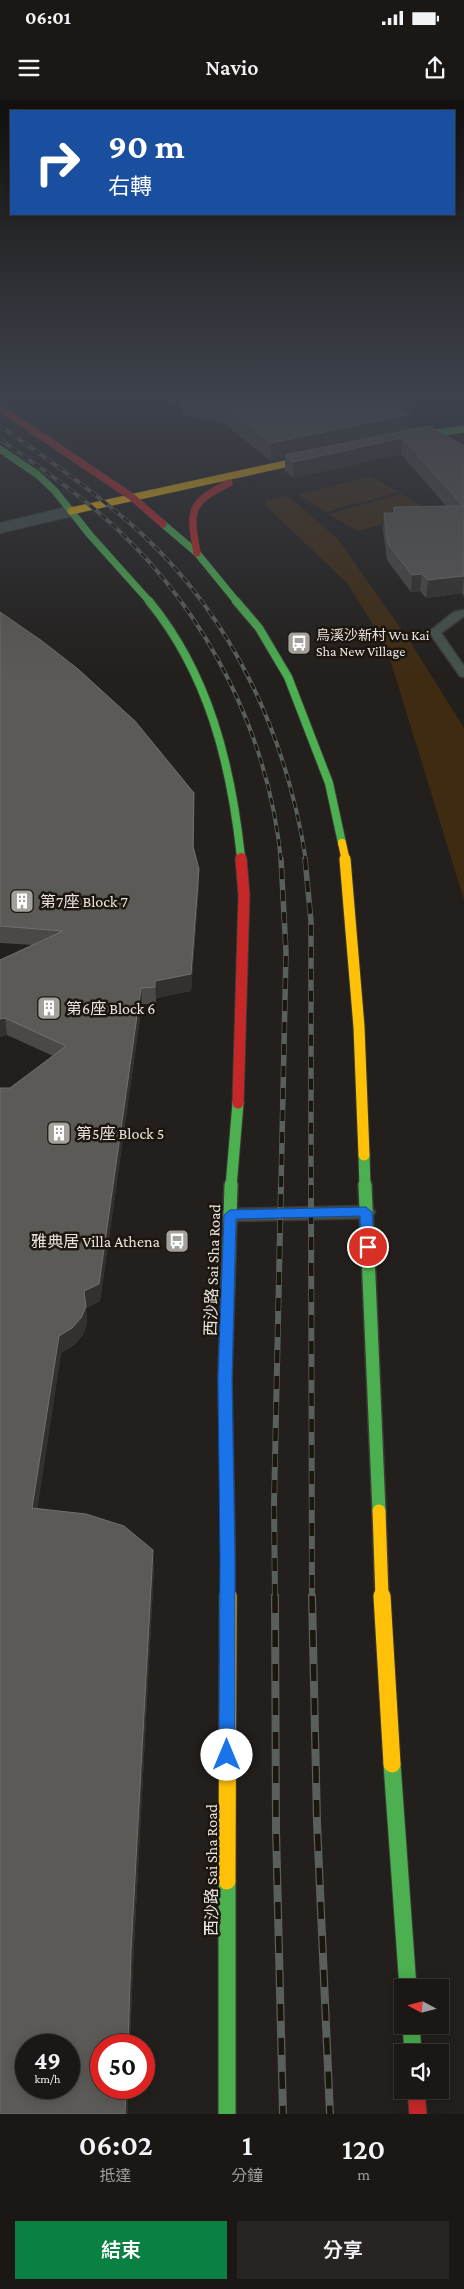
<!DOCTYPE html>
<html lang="zh-TW">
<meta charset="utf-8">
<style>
:root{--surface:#1a1715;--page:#272422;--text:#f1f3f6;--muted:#9f9fa0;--line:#383634;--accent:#0b8043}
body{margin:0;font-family:"Crimson Pro","Noto Sans TC",serif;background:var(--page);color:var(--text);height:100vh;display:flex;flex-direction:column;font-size:19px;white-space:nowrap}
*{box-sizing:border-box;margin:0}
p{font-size:16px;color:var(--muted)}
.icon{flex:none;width:28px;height:28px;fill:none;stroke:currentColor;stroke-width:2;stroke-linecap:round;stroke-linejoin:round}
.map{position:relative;height:2014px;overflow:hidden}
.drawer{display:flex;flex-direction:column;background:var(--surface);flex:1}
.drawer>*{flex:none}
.hud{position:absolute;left:10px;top:10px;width:445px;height:105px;border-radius:0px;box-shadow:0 2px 12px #0003,0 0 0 1px var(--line);background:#1a4fa0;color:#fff;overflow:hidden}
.needle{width:32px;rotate:277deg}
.buttons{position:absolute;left:394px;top:1879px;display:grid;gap:10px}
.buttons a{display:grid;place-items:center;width:55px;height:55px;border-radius:0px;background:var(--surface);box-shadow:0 2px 12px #0003,0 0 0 1px var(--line);font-size:25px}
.speed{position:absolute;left:15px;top:1934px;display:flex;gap:10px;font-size:25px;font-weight:700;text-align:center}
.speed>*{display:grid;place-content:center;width:65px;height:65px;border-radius:50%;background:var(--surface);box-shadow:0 2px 12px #0003,0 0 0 1px var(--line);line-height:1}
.speed small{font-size:12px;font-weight:400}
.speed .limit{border:8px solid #d22;background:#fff;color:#111}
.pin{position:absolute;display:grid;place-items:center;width:42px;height:42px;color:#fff;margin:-21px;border:2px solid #fff;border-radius:50%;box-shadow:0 1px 5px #0007}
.me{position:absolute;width:55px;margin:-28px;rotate:0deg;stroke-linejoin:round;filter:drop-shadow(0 0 4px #0008)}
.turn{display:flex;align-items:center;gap:18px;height:105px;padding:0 15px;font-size:22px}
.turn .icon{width:65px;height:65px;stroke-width:2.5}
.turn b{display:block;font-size:35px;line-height:42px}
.eta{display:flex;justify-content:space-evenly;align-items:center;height:85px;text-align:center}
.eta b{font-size:30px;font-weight:600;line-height:35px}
.cta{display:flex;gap:10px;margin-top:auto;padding:10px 15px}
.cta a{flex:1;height:58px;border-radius:0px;background:var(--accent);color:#fff;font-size:20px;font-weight:600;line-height:58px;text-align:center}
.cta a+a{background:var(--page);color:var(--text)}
.status{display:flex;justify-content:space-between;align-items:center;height:35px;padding:0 25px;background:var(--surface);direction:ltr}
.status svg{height:14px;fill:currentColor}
header{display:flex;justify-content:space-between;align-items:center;height:65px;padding:0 15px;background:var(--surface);font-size:22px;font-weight:600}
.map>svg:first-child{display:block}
</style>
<div class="status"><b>06:01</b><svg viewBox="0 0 49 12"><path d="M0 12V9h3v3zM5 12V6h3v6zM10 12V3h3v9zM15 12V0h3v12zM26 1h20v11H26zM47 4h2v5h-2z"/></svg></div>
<header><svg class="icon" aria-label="menu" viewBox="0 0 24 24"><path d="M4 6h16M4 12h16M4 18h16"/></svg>Navio<svg class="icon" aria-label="share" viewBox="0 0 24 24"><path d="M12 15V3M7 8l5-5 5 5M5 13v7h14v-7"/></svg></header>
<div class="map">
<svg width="464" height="2014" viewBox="0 0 464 2014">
<rect width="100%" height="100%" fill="#221f1c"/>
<!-- green -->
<path fill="#3f2b12" d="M370,376L399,392L326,412L298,395Z
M401,394L431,410L358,431L328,414Z
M288,396L337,438L409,540L464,628V800L386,546L348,484L265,405L266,400Z"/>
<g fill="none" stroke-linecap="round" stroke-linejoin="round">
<!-- lane casing -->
<g stroke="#3d3b38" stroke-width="3">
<path id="lane" d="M464,510V516L441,533L464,566V577L460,576L429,532L454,512Z
M366,1106L372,1108L375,1112L372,1116L366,1118L230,1121L224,1120L221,1115L224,1110L230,1109Z"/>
</g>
<!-- street casing -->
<g stroke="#3d3b38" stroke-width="2">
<path id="street" d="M71,406L77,407L79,411L77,415L0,433V423Z"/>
</g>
<!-- fast-far4 casing -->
<g stroke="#3d3b38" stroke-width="8">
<path id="fast-far4" d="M402,338L464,329
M0,349L38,375L55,391L90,435L150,502
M163,424L197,453L237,502"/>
</g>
<!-- fast-far3 casing -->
<g stroke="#3d3b38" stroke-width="10">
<path id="fast-far3" d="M149,501C209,574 231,665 241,757
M236,501L259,528L288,577L329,683L342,743"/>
</g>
<!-- fast-far2 casing -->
<g stroke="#3d3b38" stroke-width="13">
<path id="fast-far2" d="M364,1055L365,1087
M231,1087L238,1003"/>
</g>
<!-- fast-far1 casing -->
<g stroke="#3d3b38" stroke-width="16">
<path id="fast-far1" d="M365,1085L379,1411
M228,1442L225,1279L231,1085"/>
</g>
<!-- fast casing -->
<g stroke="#3d3b38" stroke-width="19">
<path id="fast" d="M392,1664L408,1888
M227,1781V2014
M411,1925L413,1952"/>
</g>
<!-- slow-far4 casing -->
<g stroke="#3d3b38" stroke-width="8">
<path id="slow-far4" d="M71,411L321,356"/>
</g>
<!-- slow-far3 casing -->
<g stroke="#3d3b38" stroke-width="10">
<path id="slow-far3" d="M342,743L346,761"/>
</g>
<!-- slow-far2 casing -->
<g stroke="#3d3b38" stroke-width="13">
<path id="slow-far2" d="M345,759L359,927L364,1055"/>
</g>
<!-- slow-far1 casing -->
<g stroke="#3d3b38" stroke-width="16">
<path id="slow-far1" d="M379,1411L382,1497
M228,1497V1442"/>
</g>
<!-- slow casing -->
<g stroke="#3d3b38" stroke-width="19">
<path id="slow" d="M382,1496L392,1664
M227,1781L228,1496"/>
</g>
<!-- jam-far3 casing -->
<g stroke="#3d3b38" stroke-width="8">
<path id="jam-far3" d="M0,308L132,397L163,424
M197,453C189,410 189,403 229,383"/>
</g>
<!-- jam-far2 casing -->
<g stroke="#3d3b38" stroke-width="10">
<path id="jam-far2" d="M241,757V761"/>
</g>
<!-- jam-far1 casing -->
<g stroke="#3d3b38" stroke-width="13">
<path id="jam-far1" d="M238,1003L244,795L241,759"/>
</g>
<!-- jam casing -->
<g stroke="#3d3b38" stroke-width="19">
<path id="jam" d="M416,1990L418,2014"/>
</g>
<!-- lane -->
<use href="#lane" fill="#45524d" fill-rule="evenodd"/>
<!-- street -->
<use href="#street" fill="#45524d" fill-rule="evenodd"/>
<!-- fast-far4 -->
<use href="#fast-far4" stroke="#4caf50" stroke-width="7"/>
<!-- fast-far3 -->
<use href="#fast-far3" stroke="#4caf50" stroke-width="8"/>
<!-- fast-far2 -->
<use href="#fast-far2" stroke="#4caf50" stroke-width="11"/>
<!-- fast-far1 -->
<use href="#fast-far1" stroke="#4caf50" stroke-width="13"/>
<!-- fast -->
<use href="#fast" stroke="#4caf50" stroke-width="17"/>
<!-- slow-far4 -->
<use href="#slow-far4" stroke="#ffc107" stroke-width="7"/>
<!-- slow-far3 -->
<use href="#slow-far3" stroke="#ffc107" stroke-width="8"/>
<!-- slow-far2 -->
<use href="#slow-far2" stroke="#ffc107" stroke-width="11"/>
<!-- slow-far1 -->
<use href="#slow-far1" stroke="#ffc107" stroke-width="13"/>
<!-- slow -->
<use href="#slow" stroke="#ffc107" stroke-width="17"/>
<!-- jam-far3 -->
<use href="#jam-far3" stroke="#c62828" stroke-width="7"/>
<!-- jam-far2 -->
<use href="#jam-far2" stroke="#c62828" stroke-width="8"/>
<!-- jam-far1 -->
<use href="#jam-far1" stroke="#c62828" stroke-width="11"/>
<!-- jam -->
<use href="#jam" stroke="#c62828" stroke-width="17"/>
<!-- rail-far3 casing -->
<g stroke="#59605c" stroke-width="4">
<path id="rail-far3" d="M0,326C49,360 98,394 142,434C234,520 287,637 306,761
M0,339C40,368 81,395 117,429C208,514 269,636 281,761"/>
</g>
<!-- rail-far2 casing -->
<g stroke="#59605c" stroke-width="5.5">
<path id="rail-far2" d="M305,759L311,821V1087
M281,1087L286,852L281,759"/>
</g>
<!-- rail-far1 casing -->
<g stroke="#59605c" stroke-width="6">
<path id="rail-far1" d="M311,1085L312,1497
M275,1497L274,1405L281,1085"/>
</g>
<!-- rail casing -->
<g stroke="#59605c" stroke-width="8">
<path id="rail" d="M275,1496L276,1729L283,2014
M312,1496L317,1722L330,2014"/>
</g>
<!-- rail-far3 -->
<use href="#rail-far3" stroke="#1d160f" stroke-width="2.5" stroke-dasharray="7" stroke-linecap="butt"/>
<!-- rail-far2 -->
<use href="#rail-far2" stroke="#1d160f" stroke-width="4" stroke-dasharray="11" stroke-linecap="butt"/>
<!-- rail-far1 -->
<use href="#rail-far1" stroke="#1d160f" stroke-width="4.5" stroke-dasharray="13" stroke-linecap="butt"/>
<!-- rail -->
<use href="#rail" stroke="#1d160f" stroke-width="5.5" stroke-dasharray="17" stroke-linecap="butt"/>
</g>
<!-- wall -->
<path fill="#4b4946" d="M138,296H421L405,311L409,330L464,346V497L462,493L426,498L420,491L411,492L387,460L383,430L384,413H393L394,407H447L401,354L293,378L285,371V358L271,361L222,322L182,315L181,303Z
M0,512L194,709V748L199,769V785L191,891L156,898V904H142L100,1201L86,1208L87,1224L83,1235L74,1245L61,1253L37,1409L154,1467L133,1864L130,1945H101L128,1988V2014H0L10,988L53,956L7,935L0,937V860L33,845L0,843Z"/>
<!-- shaded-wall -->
<path fill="#33312e" d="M404,296H421L399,316L410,314L409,331L285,355V358L271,361V343L394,305Z
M402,338L401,354L293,378V362Z
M422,474L420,491L411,492L412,475Z
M464,476L462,493L426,498L428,480Z
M199,769V785L191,891L156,898L155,881Z
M141,888L142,904L100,1201L86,1208L87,1224L83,1235L74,1245L61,1253L35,1425L32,1408L59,1236L84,1191Z
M5,918L7,935L0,937V919Z
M153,1450L154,1467L133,1864L130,1945H128L131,1851Z
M126,1988H128V2014H125Z"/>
<!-- building -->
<path fill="#5c5a56" stroke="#726f6c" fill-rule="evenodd" d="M184,296H404L394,305L410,314L271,343L222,305L181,298Z
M429,326L464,346V476L428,480L422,474L412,475L388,444L384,413H394V407L463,406L402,338L293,362L285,355Z
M0,512L42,541L78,569L135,621L194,693L193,747L199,769L191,874L155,881V887L141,888L99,1184L84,1191L86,1207L81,1218L72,1228L59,1236L32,1408L86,1414L124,1426L153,1450L131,1851L128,1945H101V1988H126L125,2014H0V988H10L66,946L5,918L0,919V860L63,831L0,826ZM26,1945H69V1988H26Z"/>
<!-- sky -->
<linearGradient id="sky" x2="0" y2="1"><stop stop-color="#13110f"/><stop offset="0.51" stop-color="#3e424b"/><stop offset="1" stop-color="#3e424b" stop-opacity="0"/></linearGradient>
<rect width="464" height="578" fill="url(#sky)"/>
<!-- route -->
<path fill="#1a73e8" stroke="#114b97" d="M366,1107L372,1112L374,1147L368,1152L361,1147L360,1116L236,1119L232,1279L235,1459V1655L233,1660L227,1663L221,1660L219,1655L220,1459L218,1279L224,1115L230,1110Z"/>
<!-- icons -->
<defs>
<g id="bus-square" transform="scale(1.25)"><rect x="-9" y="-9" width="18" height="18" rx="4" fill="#a4a09b" stroke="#1d160f"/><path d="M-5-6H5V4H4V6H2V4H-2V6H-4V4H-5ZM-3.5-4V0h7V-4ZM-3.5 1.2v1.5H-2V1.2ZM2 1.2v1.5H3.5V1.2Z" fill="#fff"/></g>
<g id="building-square" transform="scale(1.25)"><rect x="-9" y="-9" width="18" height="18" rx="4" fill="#a4a09b" stroke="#1d160f"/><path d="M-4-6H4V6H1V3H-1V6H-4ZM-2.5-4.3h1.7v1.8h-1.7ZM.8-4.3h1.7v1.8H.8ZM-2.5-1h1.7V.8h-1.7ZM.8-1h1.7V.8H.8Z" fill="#fff"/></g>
</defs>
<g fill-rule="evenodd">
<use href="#bus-square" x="299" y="543"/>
<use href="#building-square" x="22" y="801"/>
<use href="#building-square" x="49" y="908"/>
<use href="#building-square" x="59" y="1033"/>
<use href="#bus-square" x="177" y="1141"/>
</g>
<g text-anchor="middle" stroke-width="5" stroke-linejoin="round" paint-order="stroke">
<!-- far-poi labels -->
<g font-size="14" fill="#eae5e0" stroke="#1d160f" text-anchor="start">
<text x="316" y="540">烏溪沙新村 Wu Kai<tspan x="316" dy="16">Sha New Village</tspan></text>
</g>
<!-- poi labels -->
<g font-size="16" fill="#eae5e0" stroke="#1d160f" text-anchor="start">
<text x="40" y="807">第7座 Block 7</text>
<text x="66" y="914">第6座 Block 6</text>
<text x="76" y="1039">第5座 Block 5</text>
<text x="160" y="1147" text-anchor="end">雅典居 Villa Athena</text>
</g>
<!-- street labels -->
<g font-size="16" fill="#eae5e0" stroke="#1d160f">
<text transform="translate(212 1170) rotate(-88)" y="6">西沙路 Sai Sha Road</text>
<text transform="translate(211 1770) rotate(-90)" y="6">西沙路 Sai Sha Road</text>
</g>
</g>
</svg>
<div class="buttons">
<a><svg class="needle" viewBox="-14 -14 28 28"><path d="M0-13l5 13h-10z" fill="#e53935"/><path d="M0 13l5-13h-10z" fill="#9f9fa0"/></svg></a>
<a><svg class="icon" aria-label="sound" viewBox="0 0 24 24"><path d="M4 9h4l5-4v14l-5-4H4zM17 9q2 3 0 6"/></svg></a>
</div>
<div class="speed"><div>49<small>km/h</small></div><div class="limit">50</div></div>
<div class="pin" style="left:368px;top:1147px;background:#d93025"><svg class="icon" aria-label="arrive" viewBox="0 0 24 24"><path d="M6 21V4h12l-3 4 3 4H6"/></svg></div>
<svg class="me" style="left:227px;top:1655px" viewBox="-20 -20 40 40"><circle r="19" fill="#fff"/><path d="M0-13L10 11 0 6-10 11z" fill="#1a73e8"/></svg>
<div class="hud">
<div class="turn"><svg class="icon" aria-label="right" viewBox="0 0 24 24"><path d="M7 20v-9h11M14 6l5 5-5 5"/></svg><div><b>90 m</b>右轉</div></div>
</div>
</div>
<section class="drawer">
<div class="eta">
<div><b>06:02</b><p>抵達</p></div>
<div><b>1</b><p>分鐘</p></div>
<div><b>120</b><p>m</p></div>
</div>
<div class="cta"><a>結束</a><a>分享</a></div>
</section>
